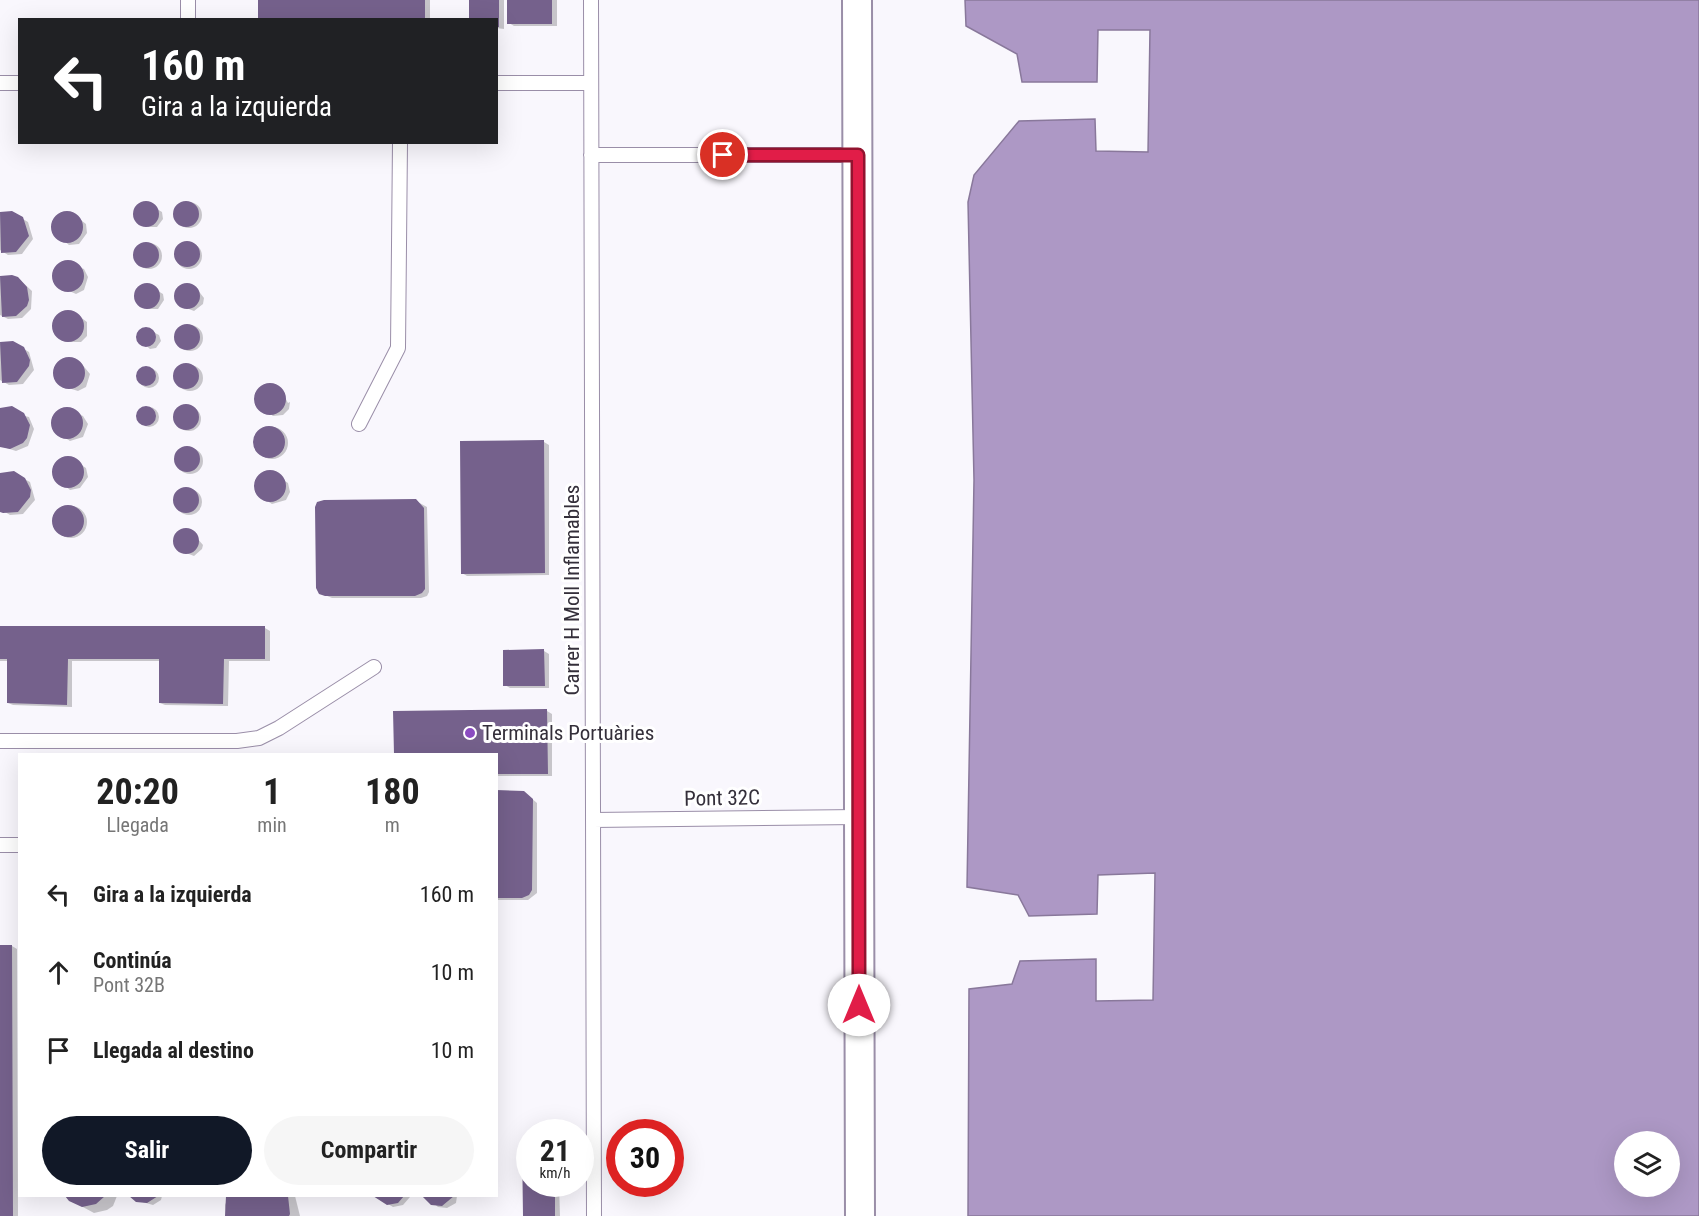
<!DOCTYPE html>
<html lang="es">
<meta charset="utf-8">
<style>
:root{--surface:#fff;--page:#f6f6f6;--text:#222;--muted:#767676;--accent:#111827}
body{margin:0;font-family:"Roboto Condensed",sans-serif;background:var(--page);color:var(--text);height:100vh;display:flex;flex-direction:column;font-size:22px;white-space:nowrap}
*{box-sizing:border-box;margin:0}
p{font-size:20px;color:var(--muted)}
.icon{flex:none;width:33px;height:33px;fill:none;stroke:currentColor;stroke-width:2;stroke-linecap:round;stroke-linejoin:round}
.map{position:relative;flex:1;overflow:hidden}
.details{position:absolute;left:18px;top:753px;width:480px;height:444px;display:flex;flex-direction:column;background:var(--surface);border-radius:0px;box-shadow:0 6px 24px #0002}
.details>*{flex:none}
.top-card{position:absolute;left:18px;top:18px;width:480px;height:126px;border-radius:0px;box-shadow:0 6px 24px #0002;background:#202124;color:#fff;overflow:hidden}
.controls{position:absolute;left:1614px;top:1131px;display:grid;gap:12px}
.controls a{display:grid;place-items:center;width:66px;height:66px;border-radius:50%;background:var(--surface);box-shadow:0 6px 24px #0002;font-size:30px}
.speed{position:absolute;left:516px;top:1119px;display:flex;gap:12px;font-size:30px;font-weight:700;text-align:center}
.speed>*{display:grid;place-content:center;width:78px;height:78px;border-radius:50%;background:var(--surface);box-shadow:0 6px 24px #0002;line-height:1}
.speed small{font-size:15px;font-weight:400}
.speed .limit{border:9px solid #d22;background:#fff;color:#111}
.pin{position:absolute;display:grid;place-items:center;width:51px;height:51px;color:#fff;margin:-26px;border:3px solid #fff;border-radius:50%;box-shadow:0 2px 6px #0007}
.me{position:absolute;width:66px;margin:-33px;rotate:0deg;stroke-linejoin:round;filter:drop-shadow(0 0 4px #0008)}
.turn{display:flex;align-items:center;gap:21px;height:126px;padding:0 24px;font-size:27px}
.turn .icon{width:78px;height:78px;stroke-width:2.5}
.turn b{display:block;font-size:42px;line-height:51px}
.eta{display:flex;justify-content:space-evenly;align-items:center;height:102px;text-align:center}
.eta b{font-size:36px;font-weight:700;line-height:42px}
.cta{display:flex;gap:12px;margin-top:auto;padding:12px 24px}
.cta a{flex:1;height:69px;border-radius:36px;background:var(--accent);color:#fff;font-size:24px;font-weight:700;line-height:69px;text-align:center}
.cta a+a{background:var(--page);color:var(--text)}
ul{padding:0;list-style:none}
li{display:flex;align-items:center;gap:18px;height:78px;padding:0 24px}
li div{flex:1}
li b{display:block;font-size:22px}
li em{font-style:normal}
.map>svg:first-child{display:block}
</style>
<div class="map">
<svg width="1699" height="1216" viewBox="0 0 1699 1216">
<rect width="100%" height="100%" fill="#f9f7fd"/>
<!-- water -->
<path fill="#ad98c5" stroke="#89789b" stroke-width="1.5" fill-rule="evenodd" d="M965,0H1699V1216H968L969,989L1012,984L1020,961L1096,959V1001L1153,1000L1155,873L1098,875L1097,914L1029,916L1018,895L967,887L974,480L968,202L974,175L1019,121L1095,119L1096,151L1148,152L1150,30H1098L1097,82H1022L1017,54L966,26ZM1624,1142H1670V1186H1624Z"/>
<!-- shadow -->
<path fill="#0003" d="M259,0H430V20H259Z
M470,0H504V29L496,28V20Z
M509,0H557V26H514L509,23Z
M176 215a13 13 0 1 1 26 0a13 13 0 1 1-26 0Z
M147,203L162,212L163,219L157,227H146L135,218V210L140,204Z
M11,212L28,222L33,239L22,254L8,255L0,250V214Z
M64,213L73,214L86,224L87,233L79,244L69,245L53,232V222Z
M176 256a13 13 0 1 1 26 0a13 13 0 1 1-26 0Z
M136 256a13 13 0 1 1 26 0a13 13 0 1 1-26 0Z
M65,262L84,269L88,277L84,290L76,294L56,285L53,276L57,267Z
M0,278H18L32,291L31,309L22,318L8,319L0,315Z
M148,285L163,294L164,300L158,309H147L136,299V292L141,286Z
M184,285L197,289L204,298L203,304L194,311L181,306L175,296L178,289Z
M61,313H75L87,322V336L81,342H66L54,330L55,321Z
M177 338a13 13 0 1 1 26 0a13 13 0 1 1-26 0Z
M145,328L159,335L161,341L156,348L150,349L137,338L140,330Z
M12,342L29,352L34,370L23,384L9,385L0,380V344Z
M67,359L81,363L90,374L86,387L78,391L62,386L55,378L58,364Z
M177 378a13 13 0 1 1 26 0a13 13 0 1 1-26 0Z
M139 378a10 10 0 1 1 20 0a10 10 0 1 1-20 0Z
M267,385L280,388L288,403L290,402L289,409L283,415L273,416L256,403V394Z
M177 419a12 12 0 1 1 24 0a12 12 0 1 1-24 0Z
M139 417a10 10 0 1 1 20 0a10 10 0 1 1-20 0Z
M69,409L83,416L88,424L83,437L70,441L56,432L53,423L56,414Z
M0,410L29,417L34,429L28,446L16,451L0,446Z
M256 443a16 16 0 1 1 32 0a16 16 0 1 1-32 0Z
M544,442L549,445V575L467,576L462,573Z
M177 461a13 13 0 1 1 26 0a13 13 0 1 1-26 0Z
M69,457L86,468L88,477L80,488L70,490L54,476V466L60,459Z
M271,472L288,483L290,492L286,500L272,504L258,495L256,481L262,473Z
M13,473L30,482L35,500L23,514L10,515L0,509V475Z
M176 502a13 13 0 1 1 26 0a13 13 0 1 1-26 0Z
M416,501L427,507L429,592L427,596L421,598H332L320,593Z
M55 522a16 16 0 1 1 32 0a16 16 0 1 1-32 0Z
M184,530L191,531L203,545L202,549L194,556L181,551L176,545L177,534Z
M0,628H265L270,631V661H229L228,706L165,705L160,703V661H72V707L13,705L8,703L9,661H0Z
M544,651L549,654V688H510L505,685Z
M547,711L552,714V776H496V754H395L394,712Z
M496,792H524L537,803V893L528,900H496Z
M12,946L17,949L18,1216H0V947Z
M530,1184H559L560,1216H524Z
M68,1196H117L113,1206L107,1210L94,1213L70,1200Z
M132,1196H162L161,1200L153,1205L139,1201Z
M229,1196H295L300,1216H226L225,1205Z
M375,1196H410V1197L403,1205L393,1207Z
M426,1196H457L456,1203L447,1208L438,1207Z"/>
<!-- building -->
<path fill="#75618c" d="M258,0H425V20H258Z
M469,0H499V27H496V20H469Z
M507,0H552V24H507Z
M133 214a13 13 0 1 1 26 0a13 13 0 1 1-26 0Z
M173 214a13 13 0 1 1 26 0a13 13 0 1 1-26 0Z
M12,211L23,217L29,236L16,252L1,253L0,212Z
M51 227a16 16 0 1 1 32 0a16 16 0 1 1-32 0Z
M174 254a13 13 0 1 1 26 0a13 13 0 1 1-26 0Z
M133 255a13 13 0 1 1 26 0a13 13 0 1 1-26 0Z
M52 276a16 16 0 1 1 32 0a16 16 0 1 1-32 0Z
M12,275L18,277L27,287L29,300L27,306L16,316L2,317L0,276Z
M134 296a13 13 0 1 1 26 0a13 13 0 1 1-26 0Z
M174 296a13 13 0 1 1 26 0a13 13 0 1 1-26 0Z
M52 326a16 16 0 1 1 32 0a16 16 0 1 1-32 0Z
M174 337a13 13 0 1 1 26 0a13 13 0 1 1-26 0Z
M136 337a10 10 0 1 1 20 0a10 10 0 1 1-20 0Z
M13,341L24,347L30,360L29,366L17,382L2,383L0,342Z
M53 373a16 16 0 1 1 32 0a16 16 0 1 1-32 0Z
M173 376a13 13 0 1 1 26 0a13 13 0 1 1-26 0Z
M136 376a10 10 0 1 1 20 0a10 10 0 1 1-20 0Z
M254 399a16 16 0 1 1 32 0a16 16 0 1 1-32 0Z
M173 417a13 13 0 1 1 26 0a13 13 0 1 1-26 0Z
M136 416a10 10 0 1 1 20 0a10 10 0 1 1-20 0Z
M12,406L24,413L30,425L27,438L23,443L10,449L0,447V408Z
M51 423a16 16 0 1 1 32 0a16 16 0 1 1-32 0Z
M253 442a16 16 0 1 1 32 0a16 16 0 1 1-32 0Z
M544,440L545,573L461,574L460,441Z
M174 459a13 13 0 1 1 26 0a13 13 0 1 1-26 0Z
M52 472a16 16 0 1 1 32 0a16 16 0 1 1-32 0Z
M254 486a16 16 0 1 1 32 0a16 16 0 1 1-32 0Z
M14,471L25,478L31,490L30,497L18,512L3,513L0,512V473Z
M173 500a13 13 0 1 1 26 0a13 13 0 1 1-26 0Z
M416,499L424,508L425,589L422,593L415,596H325L319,594L316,588L315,507L317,502L324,500Z
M52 521a16 16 0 1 1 32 0a16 16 0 1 1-32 0Z
M173 541a13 13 0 1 1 26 0a13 13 0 1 1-26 0Z
M0,626H265V659H224L223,704L159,703V659H68L67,705L7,703V659H0Z
M544,649L545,686H503V650Z
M547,709L548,774H496V754H394L393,711Z
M496,790L524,791L533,799L532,890L529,895L522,898H496Z
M0,945H12L13,1216H0Z
M522,1144H530V1184H555V1216H523Z
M65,1196H105L96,1204L82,1207L69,1201Z
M129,1196H158L147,1203L136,1202Z
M226,1196H288L290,1214L289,1216H225Z
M373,1196H404L398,1203L387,1205Z
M422,1196H454L442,1206L431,1205Z"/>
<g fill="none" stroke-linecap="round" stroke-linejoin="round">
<!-- lane casing -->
<g stroke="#9a8ea8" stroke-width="16">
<path id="lane" d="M591,0L594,1216
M188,20V0
M0,83H20
M496,83H591
M591,155H858
M359,424L398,348L400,142
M0,741H237L259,738L279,728L374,667
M593,820L859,817
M0,845H20"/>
</g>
<!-- street casing -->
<g stroke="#9a8ea8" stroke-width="32">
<path id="street" d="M857,0L860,1216"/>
</g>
<!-- lane -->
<use href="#lane" stroke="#fff" stroke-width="14"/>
<!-- street -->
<use href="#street" stroke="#fff" stroke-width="28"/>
</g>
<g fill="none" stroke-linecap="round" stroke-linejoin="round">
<!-- route casing -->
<g stroke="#92132f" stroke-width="15">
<path id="route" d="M723,155H858L859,1005"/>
</g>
<!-- route -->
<use href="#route" stroke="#e11d48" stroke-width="10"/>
</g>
<!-- markers -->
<circle fill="#8b4cc1" stroke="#fff" stroke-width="2" cx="470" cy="733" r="6"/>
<g text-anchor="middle" stroke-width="6" stroke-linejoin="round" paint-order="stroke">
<!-- street labels -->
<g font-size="21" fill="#342f3a" stroke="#fff">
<text transform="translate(572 590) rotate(-90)" y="7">Carrer H Moll Inflamables</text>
<text transform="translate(722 798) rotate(-1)" y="7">Pont 32C</text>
</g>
<!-- poi labels -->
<g font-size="21" fill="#342f3a" stroke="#fff" text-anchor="start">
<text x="482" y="740">Terminals Portuàries</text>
</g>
</g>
</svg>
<div class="controls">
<a><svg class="icon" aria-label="layers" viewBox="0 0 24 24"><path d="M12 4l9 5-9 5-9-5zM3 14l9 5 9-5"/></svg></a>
</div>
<div class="speed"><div>21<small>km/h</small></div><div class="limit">30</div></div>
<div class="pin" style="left:723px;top:155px;background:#d93025"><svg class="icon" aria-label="arrive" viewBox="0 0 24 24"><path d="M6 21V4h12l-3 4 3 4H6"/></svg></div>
<svg class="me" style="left:859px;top:1005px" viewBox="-20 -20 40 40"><circle r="19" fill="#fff"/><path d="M0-13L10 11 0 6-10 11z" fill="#e11d48"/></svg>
<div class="top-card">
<div class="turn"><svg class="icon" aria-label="left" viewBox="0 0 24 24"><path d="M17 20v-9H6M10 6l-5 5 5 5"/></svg><div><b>160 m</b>Gira a la izquierda</div></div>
</div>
<section class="details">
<div class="eta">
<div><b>20:20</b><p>Llegada</p></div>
<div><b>1</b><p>min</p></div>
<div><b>180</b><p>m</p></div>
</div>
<ul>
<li><svg class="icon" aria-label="left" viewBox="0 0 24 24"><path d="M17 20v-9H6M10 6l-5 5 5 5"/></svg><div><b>Gira a la izquierda</b></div><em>160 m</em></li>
<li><svg class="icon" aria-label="ahead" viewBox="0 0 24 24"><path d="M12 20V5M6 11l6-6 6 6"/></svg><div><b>Continúa</b><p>Pont 32B</p></div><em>10 m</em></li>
<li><svg class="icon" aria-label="arrive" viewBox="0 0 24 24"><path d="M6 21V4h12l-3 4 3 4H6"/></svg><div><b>Llegada al destino</b></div><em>10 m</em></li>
</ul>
<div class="cta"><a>Salir</a><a>Compartir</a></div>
</section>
</div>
